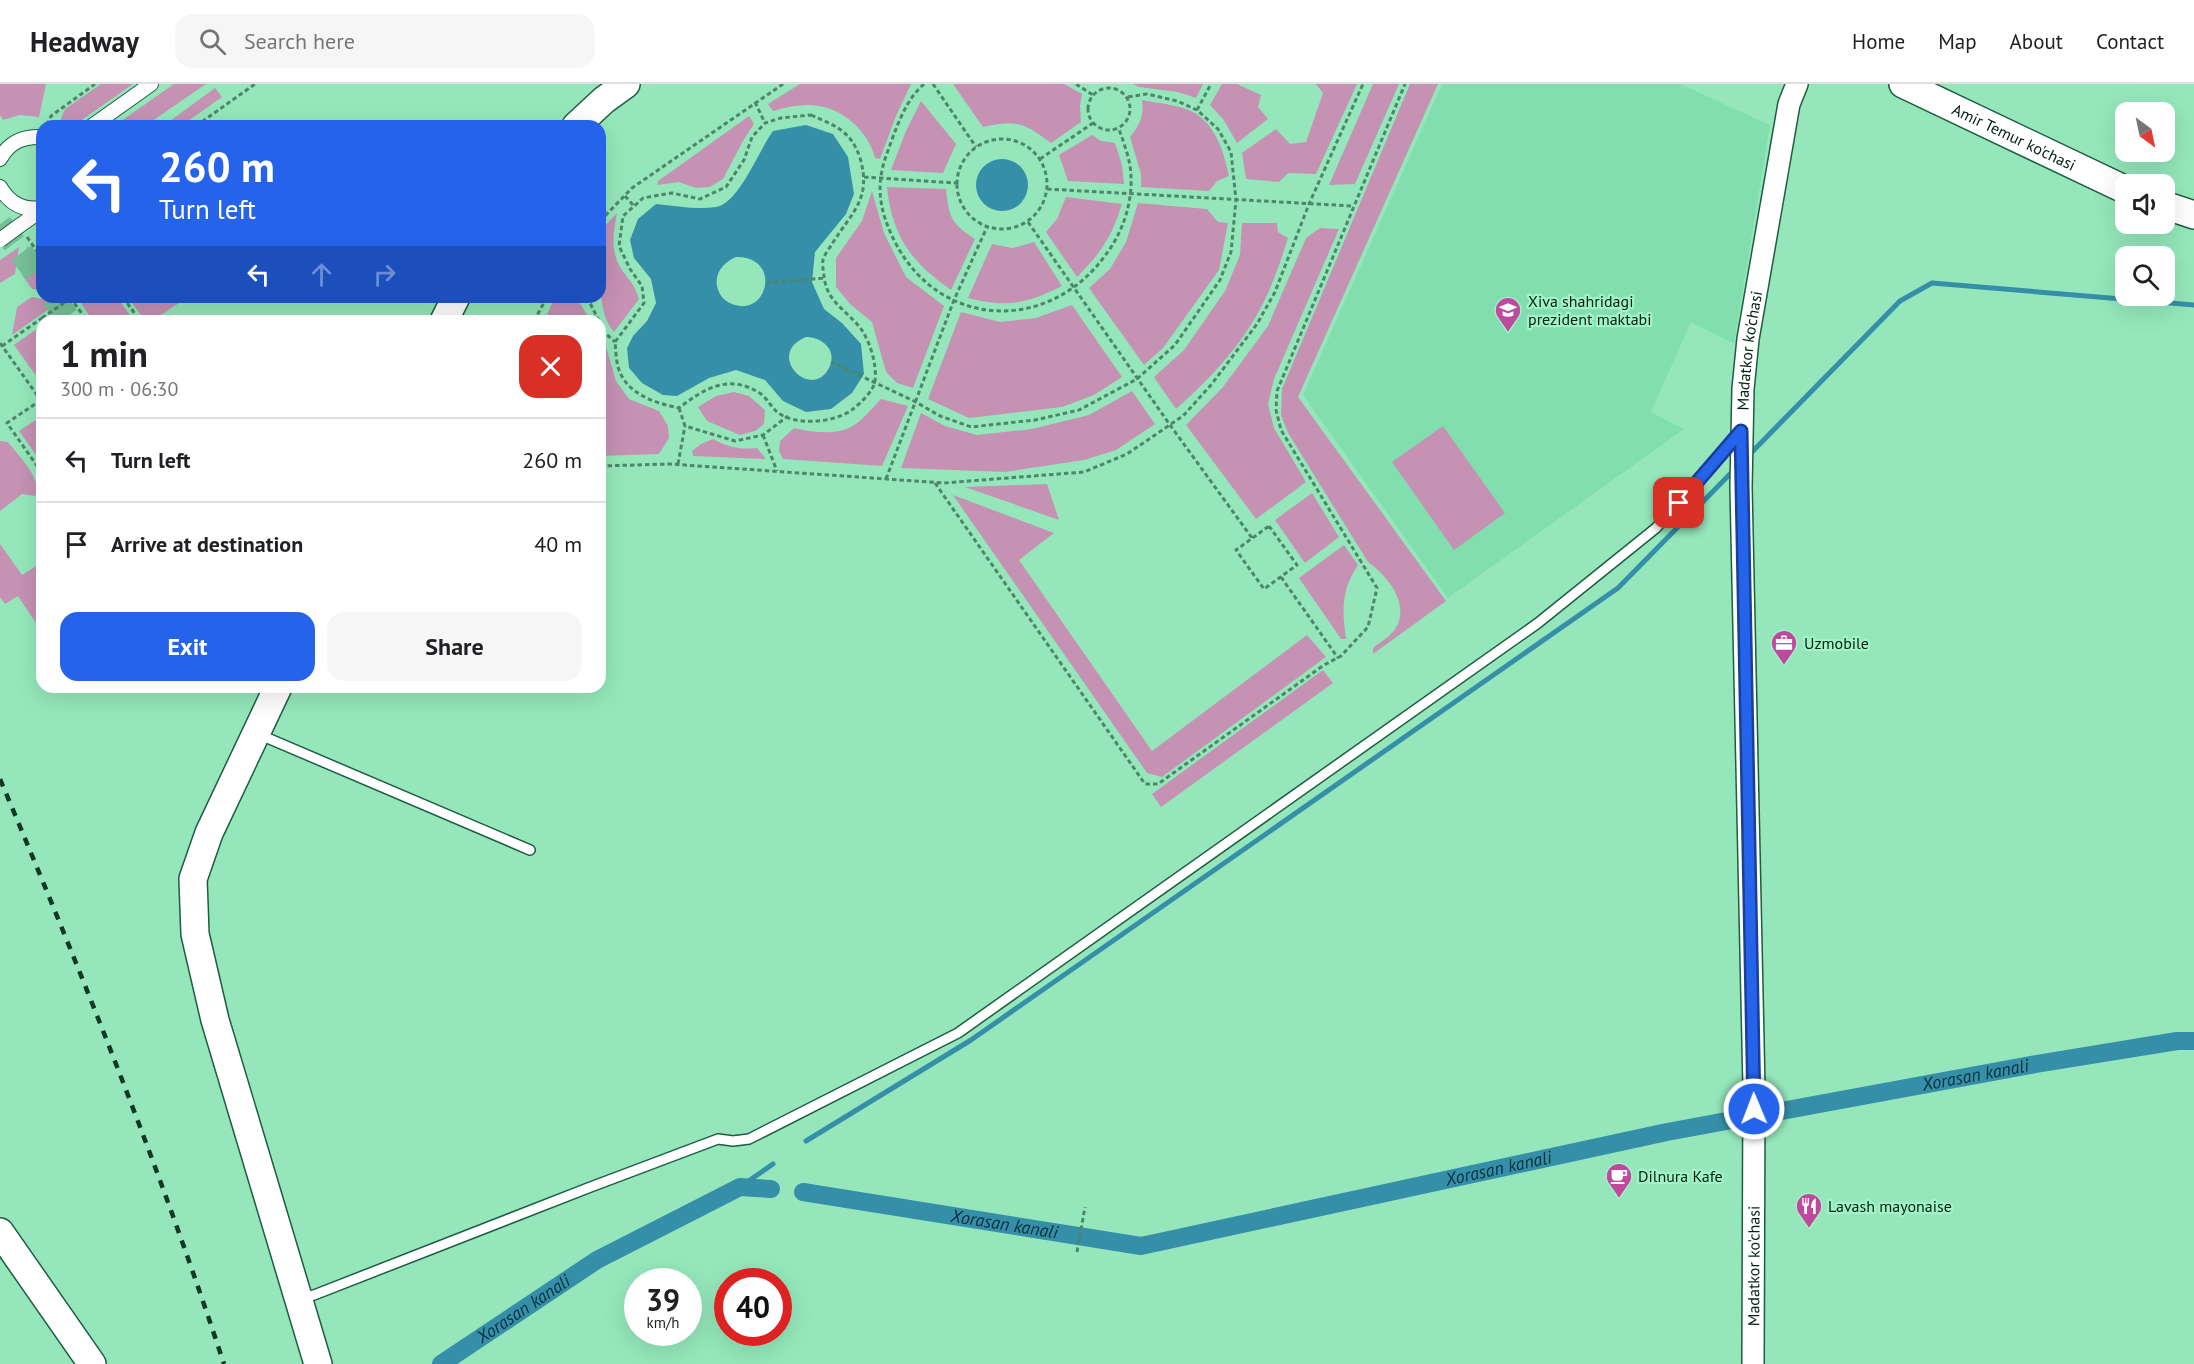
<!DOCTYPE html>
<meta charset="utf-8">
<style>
:root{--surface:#fff;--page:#f6f6f6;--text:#202124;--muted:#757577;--line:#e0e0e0;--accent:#2563eb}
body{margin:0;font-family:"PT Sans",sans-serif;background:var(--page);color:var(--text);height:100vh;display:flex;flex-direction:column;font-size:22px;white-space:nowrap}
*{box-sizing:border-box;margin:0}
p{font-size:20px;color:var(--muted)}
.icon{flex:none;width:33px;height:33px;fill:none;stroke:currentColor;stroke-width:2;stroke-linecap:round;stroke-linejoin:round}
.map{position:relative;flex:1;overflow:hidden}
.drawer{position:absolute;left:36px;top:231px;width:570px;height:378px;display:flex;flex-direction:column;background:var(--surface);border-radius:18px;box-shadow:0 6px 24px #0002}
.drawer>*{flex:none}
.guide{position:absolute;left:36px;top:36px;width:570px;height:183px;border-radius:18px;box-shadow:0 6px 24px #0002;background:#2563eb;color:#fff;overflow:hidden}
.needle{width:39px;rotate:147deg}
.fabs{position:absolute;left:2115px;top:18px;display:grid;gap:12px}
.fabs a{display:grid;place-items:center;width:60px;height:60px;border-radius:12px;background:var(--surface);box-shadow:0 6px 24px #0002;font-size:30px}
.speed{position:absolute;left:624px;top:1184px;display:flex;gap:12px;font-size:30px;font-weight:700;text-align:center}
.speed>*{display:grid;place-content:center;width:78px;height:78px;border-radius:50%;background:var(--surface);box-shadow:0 6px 24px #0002;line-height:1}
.speed small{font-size:15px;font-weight:400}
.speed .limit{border:9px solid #d22;background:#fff;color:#111}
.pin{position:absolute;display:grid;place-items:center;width:51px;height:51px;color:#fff;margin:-26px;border-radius:12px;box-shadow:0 3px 9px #0006}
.me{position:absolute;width:66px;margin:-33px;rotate:359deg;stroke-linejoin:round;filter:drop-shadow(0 0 4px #0008)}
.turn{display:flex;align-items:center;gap:21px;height:126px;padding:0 24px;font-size:27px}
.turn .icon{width:78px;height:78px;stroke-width:2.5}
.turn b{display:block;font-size:42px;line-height:51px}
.lanes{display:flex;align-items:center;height:57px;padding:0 24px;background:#0003;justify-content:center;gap:30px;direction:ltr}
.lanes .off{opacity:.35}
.round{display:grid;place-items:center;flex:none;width:63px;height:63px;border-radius:18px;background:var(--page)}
.head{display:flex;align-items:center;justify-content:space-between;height:102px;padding:0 24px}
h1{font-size:36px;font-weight:800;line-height:45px}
.button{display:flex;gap:12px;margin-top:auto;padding:12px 24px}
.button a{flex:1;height:69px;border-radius:18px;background:var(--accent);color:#fff;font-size:24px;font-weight:800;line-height:69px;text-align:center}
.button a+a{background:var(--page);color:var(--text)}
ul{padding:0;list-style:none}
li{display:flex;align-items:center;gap:18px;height:84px;padding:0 24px;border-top:2px solid var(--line)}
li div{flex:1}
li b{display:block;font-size:22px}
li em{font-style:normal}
header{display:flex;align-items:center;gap:36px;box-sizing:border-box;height:84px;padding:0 30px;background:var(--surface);border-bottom:2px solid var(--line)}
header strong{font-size:28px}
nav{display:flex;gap:33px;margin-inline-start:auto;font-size:21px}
.search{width:420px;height:54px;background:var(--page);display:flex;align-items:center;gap:15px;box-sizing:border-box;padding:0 21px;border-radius:18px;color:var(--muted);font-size:22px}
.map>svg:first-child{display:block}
</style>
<header>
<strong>Headway</strong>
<div class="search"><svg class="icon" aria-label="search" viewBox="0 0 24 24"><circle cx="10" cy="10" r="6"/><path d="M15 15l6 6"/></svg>Search here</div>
<nav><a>Home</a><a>Map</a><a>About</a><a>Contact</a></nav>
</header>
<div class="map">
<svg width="2194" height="1280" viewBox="0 0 2194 1280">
<rect width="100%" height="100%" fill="#95e7bb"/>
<!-- built -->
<path fill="#83deaf" d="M1442,0H1680L1770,41L1734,260L1691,238L1651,328L1684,345L1448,514L1303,311Z"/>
<!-- green -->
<path fill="#c592b4" d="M0,0H46L39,33L20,31L3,36L0,31Z
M101,0H133L73,42H61L59,40L65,25Z
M174,0H206L145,42H114Z
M800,0H911L896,32L880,75L875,74C869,49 845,26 819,22C804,19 787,23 773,27L768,20Z
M953,0H1064L1082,10L1080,22L1081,38L1051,59C1022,38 1018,36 983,43Z
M1133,0H1203L1196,14L1178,8L1139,3Z
M1222,0H1237L1261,11L1258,23L1268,35L1237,59L1223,35L1210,21Z
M1316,0H1357L1316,90L1288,89L1279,98L1246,95L1242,69L1276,45L1290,60L1306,58L1323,9Z
M1373,0H1399L1355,100L1329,101Z
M1410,0H1438L1298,313L1446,517L1373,570V564C1382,557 1396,549 1399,537C1406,514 1385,490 1368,478L1288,349L1281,331L1282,305Z
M215,4L222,13L181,42H163Z
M1142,16C1158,19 1179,21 1193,28C1216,41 1224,68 1229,92L1217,97L1209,107L1141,103V90L1130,53C1140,40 1144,33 1142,16Z
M921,17L956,60L943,89L891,86L906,47Z
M749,32L754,40L743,57L723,95L710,103L696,104L679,98L657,101L658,97Z
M1092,51L1101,57L1115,59L1122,81L1124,100L1068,97L1059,71Z
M887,103L946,105C949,134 951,139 975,155L951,206C911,178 892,152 887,103Z
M872,107L884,149L906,193L944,222L913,304L897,299L886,288L872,238L850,220L836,203V174L862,137Z
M1066,113L1122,120C1112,152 1102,168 1077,193L1046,148L1057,135Z
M1138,119L1207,125L1218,138L1228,139L1219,186L1163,264L1144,281L1089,204L1110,185L1126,158Z
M617,129C613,149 610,168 622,186C631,199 634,199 639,215L614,248C595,227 600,175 600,147Z
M1242,139H1277L1278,148L1288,154C1280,179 1272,204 1259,227C1239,264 1207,298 1176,325L1154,293L1184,266L1225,207L1240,171Z
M1320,144L1339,145L1274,295L1268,320L1274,344L1306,398L1256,435L1186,341L1223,303L1268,242L1306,154Z
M1034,158L1062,202C1026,220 1007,224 968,214L992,160L1013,164Z
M27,162L42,183V206L32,205L22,191Z
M19,163L15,190L0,199V176Z
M32,213L59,218L12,251L17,223Z
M84,213H117L134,237H93L79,216Z
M128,213H188L152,237H145Z
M555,213H573L581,221L591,237H544Z
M1072,221L1122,293L1094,311L1062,323L969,334L928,315L961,228L1000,238L1036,234Z
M42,241V300L14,261Z
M600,253L606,263L616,297L629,315L659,327L668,342L669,354L659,370L600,372Z
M1132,307L1155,340L1116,366L1084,376L1005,388L901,384L921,329L945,342L977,351L1032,345L1089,331Z
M734,308L749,312L765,326L764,340L755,347L740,351L707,337L698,323L716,312Z
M881,315L908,322L882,382L783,375L779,367L780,357L794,344C809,348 834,351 849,344C862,338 871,325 881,315Z
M42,332V379L19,347Z
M1443,342L1505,429L1454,466L1392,378Z
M713,355C728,363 740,366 757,364L766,375L693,372L692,367L701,360Z
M0,357L8,358C17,370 45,398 35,412L22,410L0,427Z
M1047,400L1059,436L965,403Z
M1312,409L1339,453L1305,479L1275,436Z
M953,411L1054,449L1019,476L1152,667L1307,551L1326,573L1162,693L1147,689Z
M0,460L22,491L42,478V548L18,512L5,520L0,513Z
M1344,461L1358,481C1341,507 1342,525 1346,555H1341L1299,494Z
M1323,586L1333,599L1161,723L1152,710Z"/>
<!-- water -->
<path fill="#368fa8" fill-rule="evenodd" d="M806,41L833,50L848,73L854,110L846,130L815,168L812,198L824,225L842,239L861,260L864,290L852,309L831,325L806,328L783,317L765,296L736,286L709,294L677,312L663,311L642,299L629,284L627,264L633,252L647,237L656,219L651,195L634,174L630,156L638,135L656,120C676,122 697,126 716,123C739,119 759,66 773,47ZM736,173C781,172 769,231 735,221C729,219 723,216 720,210C711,194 721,179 736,173ZM806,253C822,253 838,266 829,284C811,318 764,270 806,253Z
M976 101a26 26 0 1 1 52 0a26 26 0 1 1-52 0Z"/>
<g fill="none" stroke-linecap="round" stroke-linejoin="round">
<!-- stream -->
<path stroke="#368fa8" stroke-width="5" d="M1748,372L1900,217L1932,199L2194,221
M806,1057L971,956L1618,504L1735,385
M740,1103L773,1080"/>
<!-- canal -->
<g stroke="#368fa8" stroke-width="18">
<path id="s1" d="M803,1108L1141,1162L1667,1048L2036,980L2177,957H2194"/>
<path id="s2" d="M441,1280L597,1176L740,1103L771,1105"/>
</g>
<!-- secondary-tunnel -->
<path stroke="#77bf99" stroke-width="24" stroke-dasharray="24 12" stroke-linecap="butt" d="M0,140L42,197
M53,213L70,237"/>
<!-- service casing -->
<g stroke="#1d5d40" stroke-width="12">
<path id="service" d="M258,650L530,766
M301,1214L314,1211L588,1104L718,1055L733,1057L749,1055L958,949L1538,539L1656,444L1739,350"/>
</g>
<!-- pedestrian casing -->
<g stroke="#1d5d40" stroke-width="16">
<path id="pedestrian" d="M92,42L151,0
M0,75C9,58 23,52 42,53
M0,103C9,119 23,127 42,124
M19,142L42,126"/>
</g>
<!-- tertiary casing -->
<g stroke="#1d5d40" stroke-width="24">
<g id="tertiary">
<path id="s3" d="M1753,1280L1754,1005L1741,403L1743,305L1748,255L1789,20L1797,0"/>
</g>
</g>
<!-- primary casing -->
<g stroke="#1d5d40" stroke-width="30">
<g id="primary">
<path id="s4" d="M1903,0L2126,106"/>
<path d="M576,42L604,16L626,0"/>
<path d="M2164,121L2194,131"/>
<path d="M444,237L456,213"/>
<path d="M278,603L209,749L193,795L195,850L215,936L318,1280"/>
<path d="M0,1148L92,1280"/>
</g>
</g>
<!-- path -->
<path stroke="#4d8769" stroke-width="3" stroke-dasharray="4.5 3" stroke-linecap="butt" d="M924,0C904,17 895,48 886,72C875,104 880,128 895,158C941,247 1051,249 1107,169C1123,147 1132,120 1131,93C1131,77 1124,60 1119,45
M933,0L976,63
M1076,0L1093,11
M1088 25a21 21 0 1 1 42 0a21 21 0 1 1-42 0Z
M755,18L765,39
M1197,26L1211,0
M811,31C836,42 851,47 860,74C872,115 852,128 832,160C829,165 824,171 823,176C822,182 824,192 825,198C829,220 853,231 863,248C871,261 877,282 875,297C874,306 861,319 853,325C835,339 794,343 776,327C771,322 767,315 761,310C730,289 705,304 679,324C656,319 628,311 619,286C616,278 616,267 615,258L644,219L642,202L630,185L619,162L623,132L643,114L672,109L700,115L726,103L744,76L752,53L765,39L781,34Z
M47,41L51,32L95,0
M196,42L255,0
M957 100a45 45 0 1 1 90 0a45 45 0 1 1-90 0Z
M1040,75L1093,39
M864,93L956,99
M1047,105L1353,122
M625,112L634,122
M600,137L632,104L783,0
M1028,138L1170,341L1252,454
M27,153L42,174
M766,199L825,194
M70,213L87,237
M123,213L140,237
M587,213L599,237
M534,237L547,213
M600,238L605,249L615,258
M0,259L42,318
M2,262L42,234
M831,278L914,317L940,332L971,343L1035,336L1079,326L1137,295L1175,261L1220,196L1231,168L1236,116L1231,68L1218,45L1197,26L1177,17L1147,10L1127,13
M41,316L7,339L42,389
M679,324L685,342L735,357L763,351L788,332
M763,351L777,387
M678,380L685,342
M600,382L670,380L944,399L1084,388L1127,370L1183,332L1211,301L1257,240L1275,208L1309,120L1363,0
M886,395L954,216L987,143
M935,399L1145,700H1158L1324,581L1341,572L1368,543L1377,504L1281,346L1276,326L1277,307L1405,0
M1269,442L1297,481L1264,505L1236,466Z
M1281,493L1338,574
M1077,1168L1085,1123"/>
<!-- service -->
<use href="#service" stroke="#fff" stroke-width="9"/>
<!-- pedestrian -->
<use href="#pedestrian" stroke="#fff" stroke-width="14"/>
<!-- tertiary -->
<use href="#tertiary" stroke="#fff" stroke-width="21"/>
<!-- primary -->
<use href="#primary" stroke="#fff" stroke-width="27"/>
<!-- rail -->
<path stroke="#113725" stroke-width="4.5" stroke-dasharray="8 8" stroke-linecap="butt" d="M0,695C81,887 159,1082 224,1280"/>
<!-- pedestrian-bridge casing -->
<g stroke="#1d5d40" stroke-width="16" stroke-linecap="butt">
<path id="pedestrian-bridge" d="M0,156L19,142"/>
</g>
<!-- path-bridge -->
<path stroke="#4d8769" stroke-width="3" stroke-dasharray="4.5 3" stroke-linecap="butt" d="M42,234L71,214"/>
<!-- pedestrian-bridge -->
<use href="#pedestrian-bridge" stroke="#fff" stroke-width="14"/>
</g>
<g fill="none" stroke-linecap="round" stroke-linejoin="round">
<!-- route casing -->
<g stroke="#184099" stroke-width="15">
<path id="route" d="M1679,419L1741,347L1754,1025"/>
</g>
<!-- route -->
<use href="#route" stroke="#2563eb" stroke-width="10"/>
</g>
<!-- icons -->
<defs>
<g id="school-pin" transform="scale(1.35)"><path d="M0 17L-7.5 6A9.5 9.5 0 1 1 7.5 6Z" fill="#c049a0" stroke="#a2f4c7"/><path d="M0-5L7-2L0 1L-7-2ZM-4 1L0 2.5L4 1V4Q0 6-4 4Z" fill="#fff"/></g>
<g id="office-pin" transform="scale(1.35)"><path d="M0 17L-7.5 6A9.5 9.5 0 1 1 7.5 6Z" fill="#c049a0" stroke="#a2f4c7"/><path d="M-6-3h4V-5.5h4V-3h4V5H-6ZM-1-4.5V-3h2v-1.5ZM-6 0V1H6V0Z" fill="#fff"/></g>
<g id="cafe-pin" transform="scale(1.35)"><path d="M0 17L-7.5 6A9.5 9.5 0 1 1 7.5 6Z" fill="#c049a0" stroke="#a2f4c7"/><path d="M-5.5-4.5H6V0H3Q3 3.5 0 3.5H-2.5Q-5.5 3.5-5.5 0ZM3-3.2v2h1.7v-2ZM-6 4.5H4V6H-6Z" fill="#fff"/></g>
<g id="restaurant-pin" transform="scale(1.35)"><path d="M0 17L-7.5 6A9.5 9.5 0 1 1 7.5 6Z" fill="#c049a0" stroke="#a2f4c7"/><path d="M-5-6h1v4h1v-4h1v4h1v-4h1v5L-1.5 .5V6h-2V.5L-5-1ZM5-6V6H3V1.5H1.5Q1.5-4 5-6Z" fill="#fff"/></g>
</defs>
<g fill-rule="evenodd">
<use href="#school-pin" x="1508" y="226"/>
<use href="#office-pin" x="1784" y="559"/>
<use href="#cafe-pin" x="1619" y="1092"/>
<use href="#restaurant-pin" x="1809" y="1122"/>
</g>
<g text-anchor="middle" stroke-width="4.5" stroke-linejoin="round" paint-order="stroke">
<!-- street labels -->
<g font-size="16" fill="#002011" stroke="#a2f4c7">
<text dy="6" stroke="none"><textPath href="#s4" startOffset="123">Amir Temur ko'chasi</textPath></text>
<text dy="6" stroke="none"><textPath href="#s3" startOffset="1014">Madatkor ko'chasi</textPath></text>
<text dy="6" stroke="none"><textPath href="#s3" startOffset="98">Madatkor ko'chasi</textPath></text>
</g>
<!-- poi labels -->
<g font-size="16" fill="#002011" stroke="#a2f4c7" text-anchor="start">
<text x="1528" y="223">Xiva shahridagi<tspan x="1528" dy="18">prezident maktabi</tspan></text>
<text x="1804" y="565">Uzmobile</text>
<text x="1638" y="1098">Dilnura Kafe</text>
<text x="1828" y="1128">Lavash mayonaise</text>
</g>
<!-- water labels -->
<g font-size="18" font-style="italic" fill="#07313c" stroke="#a2f4c7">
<text dy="6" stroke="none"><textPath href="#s1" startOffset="1194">Xorasan kanali</textPath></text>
<text dy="6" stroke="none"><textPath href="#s1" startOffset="708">Xorasan kanali</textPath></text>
<text dy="6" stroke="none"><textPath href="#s1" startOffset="204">Xorasan kanali</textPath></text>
<text dy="6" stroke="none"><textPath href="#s2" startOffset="99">Xorasan kanali</textPath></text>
</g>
</g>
</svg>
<div class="fabs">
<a><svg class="needle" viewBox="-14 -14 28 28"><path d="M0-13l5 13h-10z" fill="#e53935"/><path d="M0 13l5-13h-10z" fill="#757577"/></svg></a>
<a><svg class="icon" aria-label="sound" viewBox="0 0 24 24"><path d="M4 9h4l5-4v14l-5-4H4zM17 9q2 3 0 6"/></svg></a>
<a><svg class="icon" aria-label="search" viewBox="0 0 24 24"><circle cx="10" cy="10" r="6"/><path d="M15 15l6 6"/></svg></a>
</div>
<div class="speed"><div>39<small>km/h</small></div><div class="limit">40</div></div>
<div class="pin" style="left:1679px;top:419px;background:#d93025"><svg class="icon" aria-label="arrive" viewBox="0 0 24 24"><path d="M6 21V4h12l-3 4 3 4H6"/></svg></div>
<svg class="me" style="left:1754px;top:1025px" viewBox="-20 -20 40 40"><circle r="17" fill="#2563eb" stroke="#fff" stroke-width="3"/><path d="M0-11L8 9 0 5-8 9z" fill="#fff"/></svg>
<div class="guide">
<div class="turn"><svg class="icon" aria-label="left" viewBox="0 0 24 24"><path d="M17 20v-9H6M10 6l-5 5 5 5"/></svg><div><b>260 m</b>Turn left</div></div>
<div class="lanes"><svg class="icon" aria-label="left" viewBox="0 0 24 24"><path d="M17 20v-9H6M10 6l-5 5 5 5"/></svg><svg class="icon off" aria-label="ahead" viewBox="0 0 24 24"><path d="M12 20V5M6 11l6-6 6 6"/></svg><svg class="icon off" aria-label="right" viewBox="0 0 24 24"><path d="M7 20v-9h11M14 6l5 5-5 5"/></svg></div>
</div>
<section class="drawer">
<div class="head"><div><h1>1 min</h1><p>300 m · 06:30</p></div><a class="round" style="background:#d93025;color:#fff"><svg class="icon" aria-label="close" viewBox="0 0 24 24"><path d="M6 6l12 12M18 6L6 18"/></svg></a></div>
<ul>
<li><svg class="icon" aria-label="left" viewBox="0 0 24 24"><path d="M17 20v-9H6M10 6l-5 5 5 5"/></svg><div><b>Turn left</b></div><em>260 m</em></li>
<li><svg class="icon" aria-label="arrive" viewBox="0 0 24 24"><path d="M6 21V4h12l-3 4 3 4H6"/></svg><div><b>Arrive at destination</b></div><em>40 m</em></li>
</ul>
<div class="button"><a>Exit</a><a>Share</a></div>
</section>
</div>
